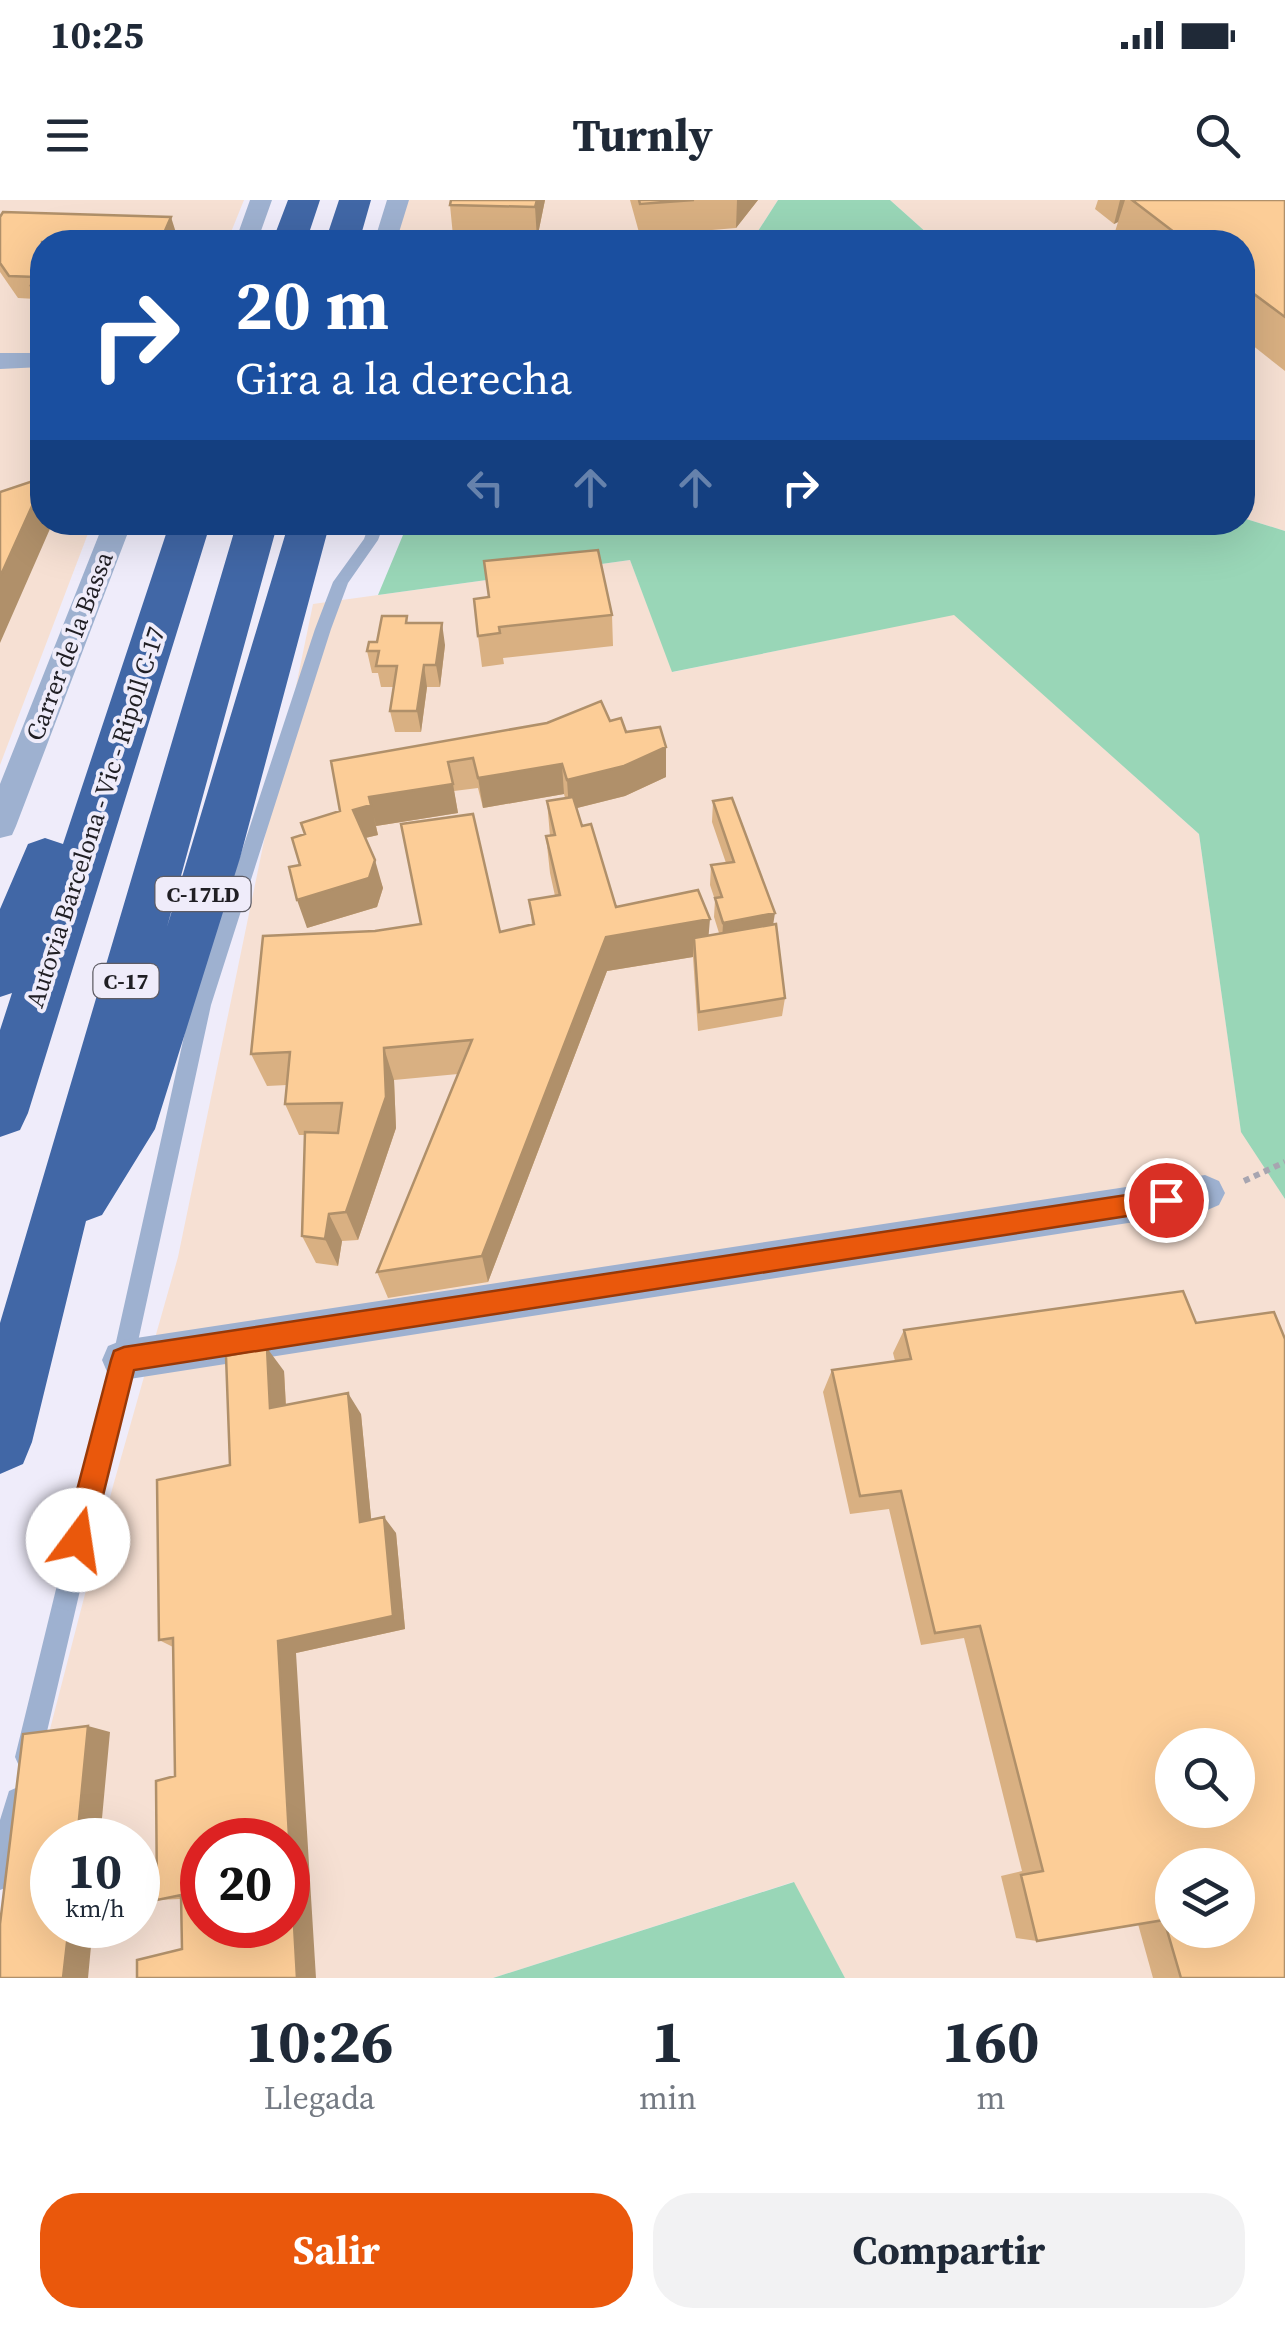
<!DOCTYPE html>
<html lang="es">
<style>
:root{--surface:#fff;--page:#f2f2f3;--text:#1f2937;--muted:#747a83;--accent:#ea580c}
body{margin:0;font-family:"Source Serif 4",serif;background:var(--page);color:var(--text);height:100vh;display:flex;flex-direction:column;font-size:38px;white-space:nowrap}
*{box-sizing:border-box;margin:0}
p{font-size:32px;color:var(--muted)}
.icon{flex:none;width:55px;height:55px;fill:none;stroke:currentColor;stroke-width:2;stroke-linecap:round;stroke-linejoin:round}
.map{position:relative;height:1778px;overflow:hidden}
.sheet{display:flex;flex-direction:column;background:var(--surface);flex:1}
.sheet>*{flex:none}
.top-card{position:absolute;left:30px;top:30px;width:1225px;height:305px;border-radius:40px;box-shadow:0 10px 40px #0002;background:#1a4fa0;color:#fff;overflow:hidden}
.controls{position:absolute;left:1155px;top:1528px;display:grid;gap:20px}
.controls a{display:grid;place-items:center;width:100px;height:100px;border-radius:50%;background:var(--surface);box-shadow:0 10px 40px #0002;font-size:50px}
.speed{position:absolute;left:30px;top:1618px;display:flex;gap:20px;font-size:50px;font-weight:700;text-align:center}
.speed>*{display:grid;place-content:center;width:130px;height:130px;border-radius:50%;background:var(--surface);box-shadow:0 10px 40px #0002;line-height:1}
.speed small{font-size:25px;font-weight:400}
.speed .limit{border:15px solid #d22;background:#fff;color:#111}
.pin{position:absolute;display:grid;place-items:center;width:85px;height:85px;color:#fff;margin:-42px;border:5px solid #fff;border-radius:50%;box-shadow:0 2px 10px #0007}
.me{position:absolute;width:110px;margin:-55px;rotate:14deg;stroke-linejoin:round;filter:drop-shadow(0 0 8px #0008)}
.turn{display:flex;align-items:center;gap:35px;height:210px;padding:0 40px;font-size:45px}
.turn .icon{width:130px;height:130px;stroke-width:2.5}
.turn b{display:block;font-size:70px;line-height:85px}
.lanes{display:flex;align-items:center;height:95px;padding:0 40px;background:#0003;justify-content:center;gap:50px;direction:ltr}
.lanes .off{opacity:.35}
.eta{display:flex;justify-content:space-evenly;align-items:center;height:170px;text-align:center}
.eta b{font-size:60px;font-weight:700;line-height:70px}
.button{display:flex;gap:20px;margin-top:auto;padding:20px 40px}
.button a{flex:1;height:115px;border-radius:40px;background:var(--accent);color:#fff;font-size:40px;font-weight:700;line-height:115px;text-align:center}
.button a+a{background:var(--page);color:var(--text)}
.status{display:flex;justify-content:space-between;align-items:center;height:70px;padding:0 50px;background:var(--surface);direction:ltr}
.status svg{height:28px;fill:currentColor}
header{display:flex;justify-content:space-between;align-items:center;height:130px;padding:0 40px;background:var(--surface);font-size:45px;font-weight:700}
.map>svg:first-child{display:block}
</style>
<div class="status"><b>10:25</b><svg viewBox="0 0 49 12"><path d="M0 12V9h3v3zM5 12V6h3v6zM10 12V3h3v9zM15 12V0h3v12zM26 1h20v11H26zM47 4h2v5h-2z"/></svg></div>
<header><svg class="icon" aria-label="menu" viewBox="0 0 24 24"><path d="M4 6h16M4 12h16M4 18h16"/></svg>Turnly<svg class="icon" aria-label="search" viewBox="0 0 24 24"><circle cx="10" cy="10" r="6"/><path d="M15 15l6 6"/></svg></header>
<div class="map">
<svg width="1285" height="1778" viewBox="0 0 1285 1778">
<rect width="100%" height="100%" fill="#efecfa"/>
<!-- industrial -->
<path fill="#f6e0d3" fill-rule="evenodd" d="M0,0H244L227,42H42V322L92,323L0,565Z
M402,0H778L751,42H390Z
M890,0H1285V331L1243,318L1242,42H937Z
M630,360L673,472L954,414L1199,634L1241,931L1285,999V1778H845L793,1682L493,1778H0V1722L113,1286L178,1057L313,404ZM1172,1545H1238V1610H1172ZM52,1640H138V1725H52ZM202,1640H288V1725H202ZM1172,1665H1238V1730H1172Z"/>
<!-- green -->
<path fill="#99d6b7" d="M778,0H890L937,42H751Z
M1243,318L1285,331V999L1241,932L1199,634L954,415L672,472L630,360L378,395L408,323L1242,322Z
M794,1682L845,1778H493Z"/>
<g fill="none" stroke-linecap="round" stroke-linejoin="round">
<!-- path -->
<path stroke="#a7a5b0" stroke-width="6" stroke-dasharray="6 5" stroke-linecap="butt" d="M1244,981L1285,962"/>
<!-- lane -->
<path fill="#9eb1d0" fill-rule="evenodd" d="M370,322H385L378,340L348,383L331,429L211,805L134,1160L41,1557L37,1566L28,1570L19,1566L15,1557L112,1160L191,805L315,429L333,382L364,339Z
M18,1587L27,1591L31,1600L14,1676L10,1686L0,1690V1620L9,1591Z"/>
<!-- street -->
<path fill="#9eb1d0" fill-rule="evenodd" d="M250,0H272L257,42H235Z
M387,0H409L396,42H374Z
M0,153H42V167L0,169Z
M104,322H132L16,626L12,635L0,638V584Z
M1205,975L1219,981L1225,993L1219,1005L1205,1011L123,1180L108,1174L102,1160L108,1146L123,1140Z"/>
<!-- highway -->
<path fill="#4167a6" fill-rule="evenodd" d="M288,0H320L306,42H272Z
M339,0H371L359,42H325Z
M170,322H211L28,913L20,930L0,937V830L12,793L0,797V709L28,644L45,638L63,644Z
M237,322H278L167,727L289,322H330L240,658L155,929L102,1015L86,1021L32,1242L23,1264L0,1274V1123Z"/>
</g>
<!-- wall -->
<path fill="#d9b082" d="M545,0L537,39L453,36L450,5Z
M630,0H758L736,28L640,36Z
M1098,0H1285V171L1242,137V42H1123L1114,35L1118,22L1114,24L1095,9Z
M0,17L178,39L42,42V107H39L36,99L18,98L0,72Z
M488,397L612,415L613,446L503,458L504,464L482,467L478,436Z
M408,423L445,445L440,487H427L421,532H395L390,511L394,487H381L378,473H372L367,451L377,442Z
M610,521L626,532L666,577L625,596L577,608L582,626L616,707L709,735L719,733L714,717L715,700L710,685L711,665L726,663L712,622L713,601L773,724L785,798L782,816L698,831L693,757L607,771L488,1082L388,1098L377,1072L458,874L394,880L396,928L358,1040L342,1041L338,1066L316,1063L302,1036L305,935H299L285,904L287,885L267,886L251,854L500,732L532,725L529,700L555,696L550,673L546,636H550L547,601L565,598L564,594L483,608L478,588L454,591L458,613L376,626L378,635L365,638L383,688L377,707L307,728L300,665L304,634L340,611L331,561Z
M904,1130L1285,1778H1153L1138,1724L1037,1741L1016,1738L1001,1676L1022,1671L964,1438L921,1445L889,1309L850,1314L823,1192L832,1170L895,1161L893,1153Z
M284,1171L286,1205L361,1214L371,1319L396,1333L405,1429L296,1453L182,1749L181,1699L157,1700L175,1576L173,1447L159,1440Z"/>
<!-- shaded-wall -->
<path fill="#b0906a" d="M537,0H545L537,39L535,7Z
M737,0H758L736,28Z
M1120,0H1125L1118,22L1114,24Z
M171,17L178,39L176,42H160Z
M42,284V322H53L0,443V377Z
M442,423L445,445L440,487L436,465Z
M424,465L427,487L421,532L417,511Z
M666,547V577L625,596L569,610L567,580Z
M562,564L564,594L483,608L478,578Z
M453,584L458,613L376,626L369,597Z
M371,605L378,635L361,639L353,610Z
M375,660L383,688L377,707L307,728L297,700Z
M775,713L772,732L722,742L723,723Z
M710,719L707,754L694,738L693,757L607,771L488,1082L482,1056L606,737Z
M384,848L394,880L396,928L358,1040L346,1012Z
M329,1014L342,1041L338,1066L325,1039Z
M267,1148L284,1171L287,1229L270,1208Z
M348,1193L361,1214L373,1338L360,1322Z
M384,1317L396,1333L405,1429L296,1453L316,1778H297L278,1441Z
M88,1526L110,1532L100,1640H77Z
M69,1725H93L88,1778H63Z"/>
<!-- building -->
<path fill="#fccd97" stroke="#b0906a" stroke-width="2.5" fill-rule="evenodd" d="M451,0H537L535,7L450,5Z
M639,0H694L640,4Z
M1132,0H1285V117L1242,85V42H1187Z
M3,12L171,17L160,42H42V85H31L35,77L9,76L0,63V17Z
M42,278V284L0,377V292Z
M598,350L612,415L499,427L500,433L478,436L474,399L489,397L484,361Z
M382,416H407L406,423H442L436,465H424L417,511H390L397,466H376L379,451H367L369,442H377Z
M601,501L610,521L621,518L626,532L660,527L666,547L624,566L567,580L562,564L478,578L473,558L448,562L453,584L369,597L371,605L353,610L375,660L369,678L297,700L289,667L300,665L292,638L305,634L301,623L340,611L331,561L547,523Z
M573,597L582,626L591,624L616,707L698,690L710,719L606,737L482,1056L377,1072L472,840L384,848L386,897L346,1012L329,1014L325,1039L302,1036L305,932L338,933L342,903L285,904L290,852L251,854L263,736L375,731L421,724L401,624L473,614L500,732L534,724L529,700L560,695L546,636L555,635L547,601Z
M732,598L775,713L723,723L715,698L722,697L711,665L734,662L713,601Z
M776,724L785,798L699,812L694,738Z
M1183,1091L1196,1123L1274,1112L1285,1139V1778H1181L1164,1720L1037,1741L1021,1675L1043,1671L980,1426L935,1433L901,1291L860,1296L832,1170L911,1159L904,1130ZM1172,1545H1238V1610H1172ZM1172,1665H1238V1730H1172Z
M267,1148L270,1208L348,1193L360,1322L384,1317L393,1416L278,1441L297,1778H137V1760L182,1749L181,1695L157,1700L156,1581L175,1576L173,1438L159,1440L157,1280L230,1265L226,1156ZM202,1640H288V1725H202Z
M88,1526L77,1640H52V1725H69L63,1778H0V1724L23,1534Z"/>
<!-- route -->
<path fill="#ea580c" stroke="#983908" stroke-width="2.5" d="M1166,989L1175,992L1178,1000L1175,1007L1166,1010L134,1170L92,1340L88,1349L78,1353L68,1349L64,1340L111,1160L114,1151L124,1147Z"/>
<g text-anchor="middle" stroke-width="8" stroke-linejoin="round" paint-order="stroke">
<!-- shield labels -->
<g fill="#efecfa" stroke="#5e5c64" stroke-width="2.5">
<rect x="155.5" y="677" width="95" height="34" rx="8"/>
<rect x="93.5" y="764" width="65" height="34" rx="8"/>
</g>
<g font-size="22" font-weight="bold" fill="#201f24">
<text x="203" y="702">C-17LD</text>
<text x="126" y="789">C-17</text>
</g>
<!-- street labels -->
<g font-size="25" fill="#201f24" stroke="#efecfa">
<text transform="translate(69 446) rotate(-69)" y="9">Carrer de la Bassa</text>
<text transform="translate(95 617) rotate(-72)" y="9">Autovia Barcelona - Vic - Ripoll C-17</text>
</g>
</g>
</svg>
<div class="controls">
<a><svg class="icon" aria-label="search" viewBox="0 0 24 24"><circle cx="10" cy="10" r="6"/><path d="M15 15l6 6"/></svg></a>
<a><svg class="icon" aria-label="layers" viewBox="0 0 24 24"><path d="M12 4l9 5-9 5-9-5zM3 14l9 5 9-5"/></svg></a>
</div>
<div class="speed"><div>10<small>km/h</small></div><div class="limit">20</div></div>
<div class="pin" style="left:1166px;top:1000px;background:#d93025"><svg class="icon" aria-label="arrive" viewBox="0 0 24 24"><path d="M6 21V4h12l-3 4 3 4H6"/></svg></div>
<svg class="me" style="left:78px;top:1340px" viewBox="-20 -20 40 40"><circle r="19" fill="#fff"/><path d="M0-13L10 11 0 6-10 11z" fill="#ea580c"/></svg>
<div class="top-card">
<div class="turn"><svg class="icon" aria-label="right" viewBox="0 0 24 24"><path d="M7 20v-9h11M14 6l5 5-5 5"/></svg><div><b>20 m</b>Gira a la derecha</div></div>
<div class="lanes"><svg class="icon off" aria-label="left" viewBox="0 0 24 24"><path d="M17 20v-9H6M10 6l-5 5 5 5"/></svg><svg class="icon off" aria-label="ahead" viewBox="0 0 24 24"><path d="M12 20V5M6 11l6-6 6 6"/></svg><svg class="icon off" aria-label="ahead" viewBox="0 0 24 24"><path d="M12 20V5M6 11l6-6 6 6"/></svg><svg class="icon" aria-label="right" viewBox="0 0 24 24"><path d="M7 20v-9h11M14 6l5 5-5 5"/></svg></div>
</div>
</div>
<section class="sheet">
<div class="eta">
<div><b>10:26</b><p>Llegada</p></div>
<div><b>1</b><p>min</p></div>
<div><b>160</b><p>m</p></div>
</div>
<div class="button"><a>Salir</a><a>Compartir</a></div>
</section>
